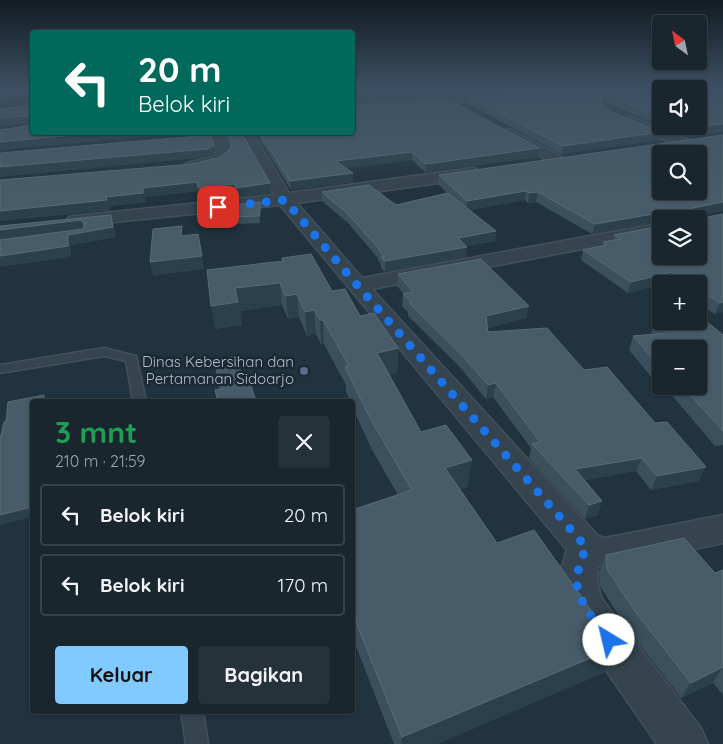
<!DOCTYPE html>
<html lang="id">
<meta charset="utf-8">
<style>
:root{--surface:#19262e;--page:#26323a;--text:#f1f3f6;--muted:#9fa5aa;--line:#37434a;--accent:#80caff}
body{margin:0;font-family:Quicksand,sans-serif;background:var(--page);color:var(--text);height:100vh;display:flex;flex-direction:column;font-size:19px;white-space:nowrap}
*{box-sizing:border-box;margin:0}
p{font-size:16px;color:var(--muted)}
.icon{flex:none;width:28px;height:28px;fill:none;stroke:currentColor;stroke-width:2;stroke-linecap:round;stroke-linejoin:round}
.map{position:relative;flex:1;overflow:hidden}
.details{position:absolute;left:30px;top:399px;width:325px;height:315px;display:flex;flex-direction:column;background:var(--surface);border-radius:5px;box-shadow:0 1px 4px #0004,0 0 0 1px var(--line)}
.details>*{flex:none}
.banner{position:absolute;left:30px;top:30px;width:325px;height:105px;border-radius:5px;box-shadow:0 1px 4px #0004,0 0 0 1px var(--line);background:#00695c;color:#fff;overflow:hidden}
.needle{width:32px;rotate:327deg}
.fabs{position:absolute;left:652px;top:15px;display:grid;gap:10px}
.fabs a{display:grid;place-items:center;width:55px;height:55px;border-radius:5px;background:var(--surface);box-shadow:0 1px 4px #0004,0 0 0 1px var(--line);font-size:25px}
.pin{position:absolute;display:grid;place-items:center;width:42px;height:42px;color:#fff;margin:-21px;border-radius:10px;box-shadow:0 2px 8px #0006}
.me{position:absolute;width:55px;margin:-28px;rotate:324deg;stroke-linejoin:round;filter:drop-shadow(0 0 4px #0008)}
.turn{display:flex;align-items:center;gap:18px;height:105px;padding:0 25px;font-size:22px}
.turn .icon{width:65px;height:65px;stroke-width:2.5}
.turn b{display:block;font-size:35px;line-height:42px}
.round{display:grid;place-items:center;flex:none;width:52px;height:52px;border-radius:5px;background:var(--page)}
.overview{display:flex;align-items:center;justify-content:space-between;height:85px;padding:0 25px}
h1{font-size:30px;font-weight:700;line-height:38px;color:#1e9e55}
.primary-button{display:flex;gap:10px;margin-top:auto;padding:10px 25px}
.primary-button a{flex:1;height:58px;border-radius:5px;background:var(--accent);color:#111;font-size:20px;font-weight:700;line-height:58px;text-align:center}
.primary-button a+a{background:var(--page);color:var(--text)}
ul{padding:0;list-style:none}
li{display:flex;align-items:center;gap:15px;height:62px;margin:0 10px 8px;padding:0 15px;border:2px solid var(--line);border-radius:5px}
li div{flex:1}
li b{display:block;font-size:19px}
li em{font-style:normal}
.map>svg:first-child{display:block}
</style>
<div class="map">
<svg width="723" height="744" viewBox="0 0 723 744">
<rect width="100%" height="100%" fill="#21333e"/>
<g fill="none" stroke-linecap="round" stroke-linejoin="round">
<!-- lane casing -->
<g stroke="#41505a" stroke-width="3">
<path id="lane" d="M104,348L136,356L146,401H133L126,361L104,356L0,373V365Z
M181,711H203L208,744H186Z"/>
</g>
<!-- street casing -->
<g stroke="#41505a" stroke-width="3">
<path id="street" d="M519,87H549L544,90L449,103L352,112V104L449,97Z
M629,116L689,140L691,143L689,146H679L625,123L623,120Z
M509,129L564,158L566,161L564,164H554L504,136L502,133Z
M211,132H225C229,143 234,152 227,162C215,165 199,172 187,169L184,166L187,163L215,156L217,150Z
M239,132H252L289,193L473,168L478,170L481,173L478,176L473,178L297,203L362,278L661,223V234L372,289L598,536L605,538L723,515V543L605,568L598,566C596,578 598,588 602,599L701,728L708,744H657L573,623L560,585V572L567,550L280,205L75,226L69,225L66,221L69,217L75,216L274,195Z"/>
</g>
<!-- lane -->
<use href="#lane" fill="#35444e" fill-rule="evenodd"/>
<!-- street -->
<use href="#street" fill="#35444e" fill-rule="evenodd"/>
</g>
<!-- wall -->
<path fill="#3b505c" fill-rule="evenodd" d="M531,87H723V132L684,136L605,102L603,104L612,112L661,132L659,140L561,154L467,103L468,96ZM661,89H699V126H661Z
M226,132H241L271,193L236,197V193L200,197L199,191L145,197L146,202L109,206L110,210L0,221L192,164L218,158L227,152L231,148Z
M255,132H352L540,148L538,157L425,172L412,160L346,168L353,173V182L291,190Z
M723,135V211L701,215L723,312L715,314L699,304V284H669L667,283L628,293L581,260L583,250L602,246L603,242L613,240L614,235L699,219H661L592,234L536,202L528,203L525,200L470,210L496,231L495,241L467,246L466,257L385,272L381,268V264L378,260V258L348,223L322,201V192L396,205L447,193L438,184L439,175Z
M261,202V209L260,223L231,224L230,217Z
M111,215L116,237L71,245V257L0,226Z
M282,258L332,291L398,348L397,373L389,375L421,432L468,487L460,489L497,543L617,647L605,672L437,744H394L352,636V510L398,495L371,448L352,406V401H350L346,391V385L324,344H321L316,334L307,336L299,317L288,319L282,305L240,311L242,325L215,329L282,261Z
M398,274L527,318L488,328V332L584,370L699,481L651,490L636,471L585,480L602,501L597,515L585,519L529,458L531,448L493,397L486,399L458,365L408,316V312L402,306L403,294H404L397,286Z
M655,320L723,335V445L715,446L664,386H699L661,349V384L657,379H653L629,350L633,336L652,335L651,333Z
M214,361L245,384L256,401H217L215,390H219Z
M606,555L715,573L723,570V695L713,683L681,698L626,627L600,586L599,572Z"/>
<!-- shaded-wall -->
<path fill="#2b404b" d="M458,87H506L449,95L352,102V95Z
M30,95L32,102L0,105V98Z
M607,95L605,102L598,108L600,101Z
M29,116L32,123L0,126V118Z
M723,124V132L684,136L687,128Z
M106,132H198L0,150V142Z
M661,132L659,140L561,154L563,146Z
M214,146L215,154L208,157L0,177V167Z
M540,148L538,157L425,172L426,164Z
M412,152V160L336,170V161Z
M353,173V182L291,190L290,181Z
M197,182L199,191L145,197L146,202L109,206L106,197L143,188Z
M270,183L271,193L236,197V193L200,197L198,188L236,184Z
M526,191L525,200L466,211L467,201Z
M538,192L536,202L528,203L529,193Z
M107,200L110,210L0,221V211Z
M261,202V209L260,223L259,216Z
M723,202V211L689,218L693,208Z
M665,212L663,219H661V222L592,234L595,224Z
M111,215L116,237L71,245V257L0,267V256L68,235L113,227Z
M81,220L84,230L0,241V230Z
M496,231L495,241L457,248L458,238Z
M467,247L466,257L385,272V261Z
M202,256L204,269L153,276L150,262Z
M671,272L667,283L628,293L631,282Z
M280,283L282,305L240,311L242,325L215,329L211,306L235,288Z
M297,294L299,317L288,319L286,296Z
M723,302V312L715,314L720,303Z
M529,306L527,318L484,329L486,316Z
M314,310L316,334L307,336L305,312Z
M320,320H323L324,344H321Z
M398,348L397,373L376,378L377,353Z
M496,383L493,397L486,399L488,385Z
M642,458L636,471L571,483L575,469Z
M472,460L468,487L442,494L445,468Z
M706,467L699,481L651,490L657,476Z
M602,501L597,515L585,519L589,505Z
M32,507V517L0,525V515Z
M617,647L605,672L437,744H401L402,737Z
M723,667L713,683L681,698L691,683Z"/>
<!-- building -->
<path fill="#475c68" stroke="#586c77" fill-rule="evenodd" d="M0,87H32V124L29,116L0,118V109L31,105L32,97L30,95L0,98Z
M352,87H458L352,95Z
M531,87H723V124L687,128L682,126H699V89H661V118L607,95L600,101L612,112L661,132L563,146L468,96Z
M447,99L540,148L426,164L412,152L336,161L353,173L290,181L259,132H352V106Z
M32,125V132H106L0,142V130Z
M227,132H241L270,183L235,188L236,184L198,188L197,182L143,188V193L106,197L107,200L0,211V180L192,164L218,158L227,152L232,146Z
M210,135L214,146L207,149L0,167V153Z
M723,135V202L693,208V211H701V218L723,214V302L720,303L699,290V284H690L671,272L631,282L583,250L607,245L603,242L621,239L614,235L661,226V256H699V219H665V212L595,224L538,192L529,193L526,191L467,201L439,175ZM661,154H699V191H661Z
M369,185L396,205L448,193L496,231L458,238L467,247L385,261L381,257H384L378,249H379L348,214L322,192Z
M261,202L259,216L230,217L233,205Z
M111,215L113,227L68,235V246L0,256V240L83,229L85,223L81,220L0,230V226Z
M182,226L181,236L198,234L202,256L150,262L153,229Z
M311,254L332,291L345,289L360,316L374,313L398,348L377,353L421,432L446,425L472,460L445,468L497,543L534,530L617,647L402,737L352,612V510L412,490L372,422L345,367L349,366L323,320H320L314,310L305,312L297,294L286,296L280,283L235,288L238,302L211,306L207,270L283,261L282,258Z
M481,259L529,306L486,316L488,332L547,328L584,370L607,367L655,423L667,422L706,467L657,476L642,458L575,469L602,501L589,505L532,444L540,442L496,383L488,385L459,352L409,303H412L403,294L413,292L398,274Z
M699,317H701L723,335V431L682,386H699V349H661V365H658L633,336L667,333L655,320L661,319V321H699Z
M235,356L245,384L250,383L256,401H218L215,390L222,389L214,361Z
M44,395V401H32V507L0,515V439L4,422L6,421L8,402Z
M684,538L715,573L723,570V667L691,683L634,610L607,569L606,555Z"/>
<!-- sky -->
<linearGradient id="sky" x2="0" y2="1"><stop stop-color="#121c22"/><stop offset="0.46" stop-color="#3d5063"/><stop offset="1" stop-color="#3d5063" stop-opacity="0"/></linearGradient>
<rect width="723" height="191" fill="url(#sky)"/>
<g fill="none" stroke-linecap="round" stroke-linejoin="round">
<!-- route -->
<path stroke="#1a73e8" stroke-width="9" stroke-dasharray="0 16.2" d="M218,207L285,200L357,285L586,547C582,558 576,572 577,585C580,605 598,624 609,640"/>
</g>
<!-- markers -->
<circle fill="#5c6f8a" stroke="#1a2933" stroke-width="2" cx="304" cy="371" r="5"/>
<g text-anchor="middle" stroke-width="5" stroke-linejoin="round" paint-order="stroke">
<!-- poi labels -->
<g font-size="15" fill="#b0bfc9" stroke="#1a2933" text-anchor="end">
<text x="294" y="367">Dinas Kebersihan dan<tspan x="294" dy="17">Pertamanan Sidoarjo</tspan></text>
</g>
</g>
</svg>
<div class="fabs">
<a><svg class="needle" viewBox="-14 -14 28 28"><path d="M0-13l5 13h-10z" fill="#e53935"/><path d="M0 13l5-13h-10z" fill="#9fa5aa"/></svg></a>
<a><svg class="icon" aria-label="sound" viewBox="0 0 24 24"><path d="M4 9h4l5-4v14l-5-4H4zM17 9q2 3 0 6"/></svg></a>
<a><svg class="icon" aria-label="search" viewBox="0 0 24 24"><circle cx="10" cy="10" r="6"/><path d="M15 15l6 6"/></svg></a>
<a><svg class="icon" aria-label="layers" viewBox="0 0 24 24"><path d="M12 4l9 5-9 5-9-5zM3 14l9 5 9-5"/></svg></a>
<a>+</a>
<a>−</a>
</div>
<div class="pin" style="left:218px;top:207px;background:#d93025"><svg class="icon" aria-label="arrive" viewBox="0 0 24 24"><path d="M6 21V4h12l-3 4 3 4H6"/></svg></div>
<svg class="me" style="left:609px;top:640px" viewBox="-20 -20 40 40"><circle r="19" fill="#fff"/><path d="M0-13L10 11 0 6-10 11z" fill="#1a73e8"/></svg>
<div class="banner">
<div class="turn"><svg class="icon" aria-label="left" viewBox="0 0 24 24"><path d="M17 20v-9H6M10 6l-5 5 5 5"/></svg><div><b>20 m</b>Belok kiri</div></div>
</div>
<section class="details">
<div class="overview"><div><h1>3 mnt</h1><p>210 m · 21:59</p></div><a class="round"><svg class="icon" aria-label="close" viewBox="0 0 24 24"><path d="M6 6l12 12M18 6L6 18"/></svg></a></div>
<ul>
<li><svg class="icon" aria-label="left" viewBox="0 0 24 24"><path d="M17 20v-9H6M10 6l-5 5 5 5"/></svg><div><b>Belok kiri</b></div><em>20 m</em></li>
<li><svg class="icon" aria-label="left" viewBox="0 0 24 24"><path d="M17 20v-9H6M10 6l-5 5 5 5"/></svg><div><b>Belok kiri</b></div><em>170 m</em></li>
</ul>
<div class="primary-button"><a>Keluar</a><a>Bagikan</a></div>
</section>
</div>
